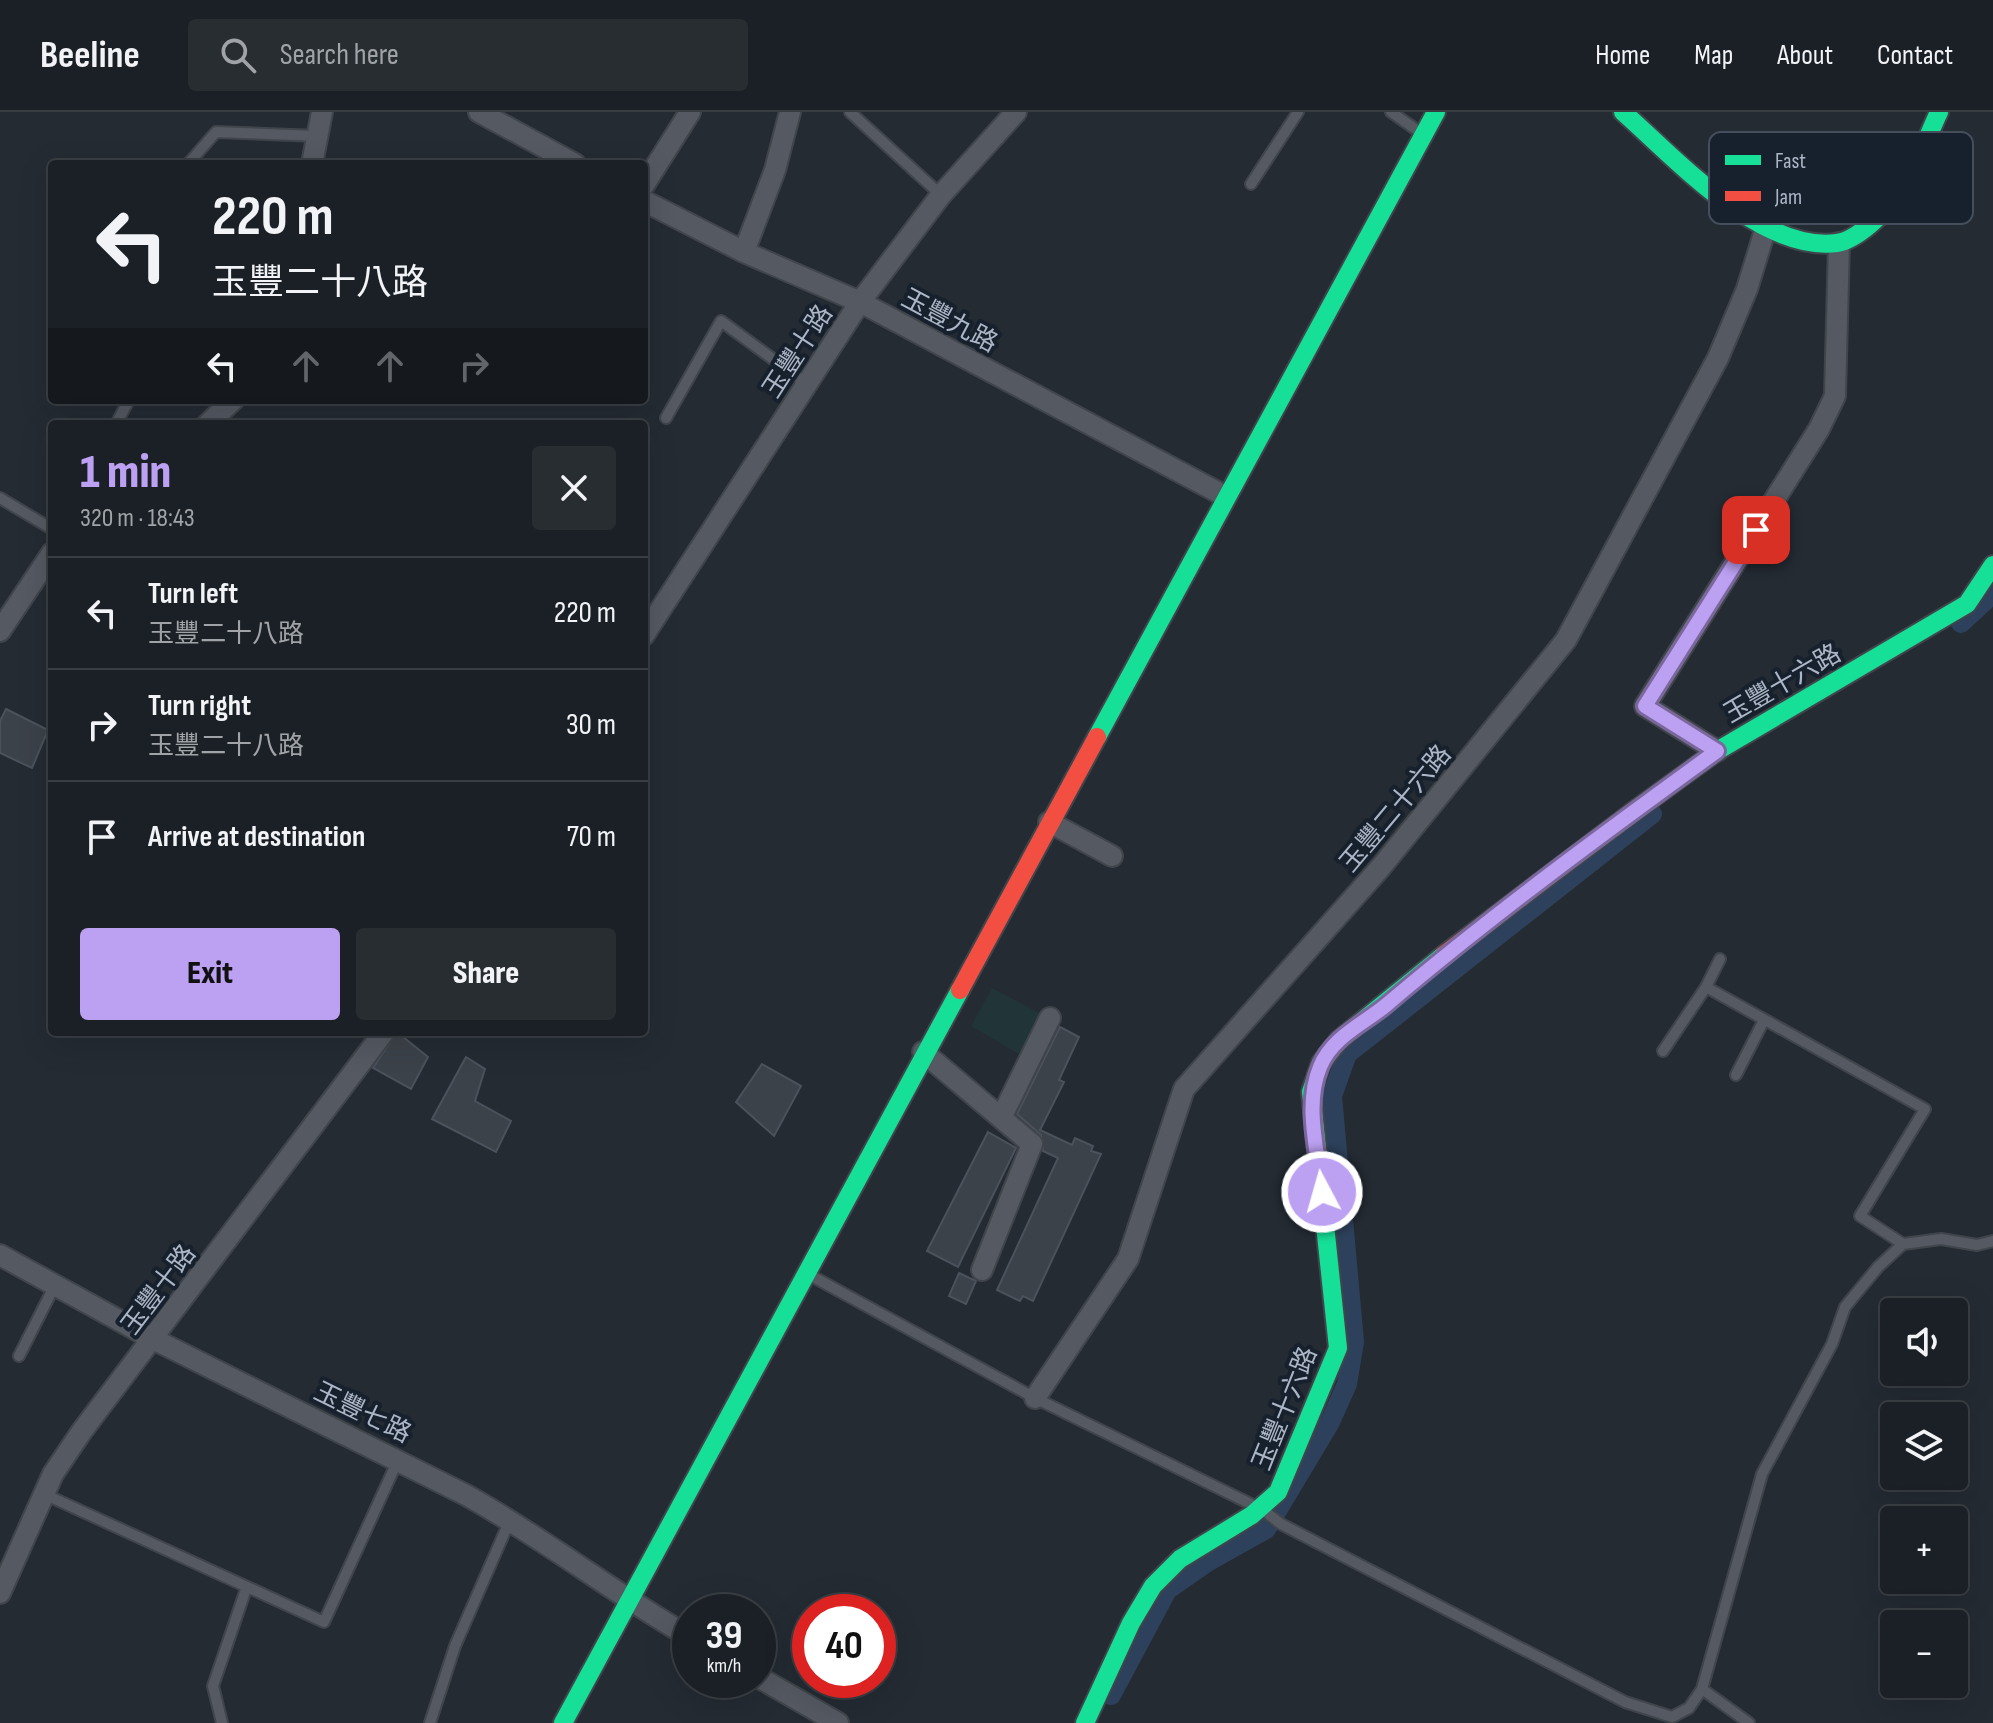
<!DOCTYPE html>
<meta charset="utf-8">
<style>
:root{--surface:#1b2026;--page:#282d32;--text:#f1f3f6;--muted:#a0a3a7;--line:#393e43;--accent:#bca0f2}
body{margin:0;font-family:"Sofia Sans Condensed","Noto Sans TC",sans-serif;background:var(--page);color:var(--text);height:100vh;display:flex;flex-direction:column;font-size:30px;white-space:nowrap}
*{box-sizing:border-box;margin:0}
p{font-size:26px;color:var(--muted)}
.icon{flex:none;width:44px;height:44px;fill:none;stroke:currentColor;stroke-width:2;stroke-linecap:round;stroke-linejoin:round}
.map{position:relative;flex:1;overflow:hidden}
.panel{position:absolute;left:48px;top:308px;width:600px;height:616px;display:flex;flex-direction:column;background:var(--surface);border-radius:8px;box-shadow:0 8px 32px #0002,0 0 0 2px var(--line)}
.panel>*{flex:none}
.top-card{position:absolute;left:48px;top:48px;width:600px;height:244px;border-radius:8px;box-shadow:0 8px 32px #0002,0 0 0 2px var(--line);background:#1b2026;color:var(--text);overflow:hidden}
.controls{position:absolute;left:1880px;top:1186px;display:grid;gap:16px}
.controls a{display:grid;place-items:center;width:88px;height:88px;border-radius:8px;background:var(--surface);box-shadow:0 8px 32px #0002,0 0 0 2px var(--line);font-size:40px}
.speed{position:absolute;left:672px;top:1482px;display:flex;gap:16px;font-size:40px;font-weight:700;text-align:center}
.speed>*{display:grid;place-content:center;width:104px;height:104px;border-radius:50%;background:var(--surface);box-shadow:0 8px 32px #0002,0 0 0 2px var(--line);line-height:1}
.speed small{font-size:20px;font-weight:400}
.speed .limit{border:12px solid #d22;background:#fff;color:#111}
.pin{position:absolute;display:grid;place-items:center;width:68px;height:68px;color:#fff;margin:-34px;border-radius:16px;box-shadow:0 4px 12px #0006}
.me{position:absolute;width:88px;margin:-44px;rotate:354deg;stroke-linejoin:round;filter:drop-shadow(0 0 6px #0008)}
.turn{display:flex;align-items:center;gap:28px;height:168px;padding:0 32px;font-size:36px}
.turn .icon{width:104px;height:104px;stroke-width:2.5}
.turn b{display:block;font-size:56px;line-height:68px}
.lanes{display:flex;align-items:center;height:76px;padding:0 32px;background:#0003;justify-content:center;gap:40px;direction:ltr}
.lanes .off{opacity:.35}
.round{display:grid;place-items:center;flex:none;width:84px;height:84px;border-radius:8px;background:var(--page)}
.overview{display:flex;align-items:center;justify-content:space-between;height:136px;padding:0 32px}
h1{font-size:48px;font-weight:800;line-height:60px;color:var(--accent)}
.cta{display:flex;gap:16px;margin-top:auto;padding:16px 32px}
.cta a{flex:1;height:92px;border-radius:8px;background:var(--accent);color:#111;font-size:32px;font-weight:800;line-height:92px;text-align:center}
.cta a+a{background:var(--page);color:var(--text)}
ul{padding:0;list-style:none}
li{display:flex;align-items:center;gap:24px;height:112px;padding:0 32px;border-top:2px solid var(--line)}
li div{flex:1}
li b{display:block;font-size:30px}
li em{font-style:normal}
header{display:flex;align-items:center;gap:48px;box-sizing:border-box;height:112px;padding:0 40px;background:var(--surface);border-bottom:2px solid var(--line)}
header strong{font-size:38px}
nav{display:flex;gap:44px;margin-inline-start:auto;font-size:28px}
.search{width:560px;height:72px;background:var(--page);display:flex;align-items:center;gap:20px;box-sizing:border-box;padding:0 28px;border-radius:8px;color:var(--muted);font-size:30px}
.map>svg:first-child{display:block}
</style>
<header>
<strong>Beeline</strong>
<div class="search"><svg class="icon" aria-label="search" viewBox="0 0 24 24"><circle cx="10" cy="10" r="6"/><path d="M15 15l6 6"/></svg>Search here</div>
<nav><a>Home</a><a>Map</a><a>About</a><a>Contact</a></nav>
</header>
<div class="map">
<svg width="1993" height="1611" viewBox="0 0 1993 1611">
<rect width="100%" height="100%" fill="#242b33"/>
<!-- green -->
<path fill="#213539" d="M992,876L1041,902L1021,943L971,914Z"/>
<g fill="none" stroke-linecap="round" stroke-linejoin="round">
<!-- canal -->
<path stroke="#2d415c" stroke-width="20" d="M1961,511L1993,481
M1111,1583L1167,1478L1207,1450L1266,1417L1330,1310L1347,1272L1354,1230L1332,984L1347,942L1652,702"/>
</g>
<!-- building -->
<path fill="#3c4249" stroke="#4b525c" stroke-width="2" d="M6,597L48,618L32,656L0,641V609Z
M1060,915L1079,925L1059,968L1064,970L1040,1018L1072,1033L1075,1026L1093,1034L1091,1039L1101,1042L1033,1189L1023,1184L1020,1189L997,1178L1058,1046L1043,1039L1041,1023L1017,1002Z
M397,920L428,945L411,977L373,956Z
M466,945L485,957L475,989L511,1009L496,1040L432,1007Z
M762,952L801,974L774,1024L736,990Z
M988,1020L1016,1036L958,1155L927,1139Z
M959,1161L976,1169L966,1192L949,1184Z"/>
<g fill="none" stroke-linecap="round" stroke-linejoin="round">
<!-- lane casing -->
<g stroke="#40454b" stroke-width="14">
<path id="lane" d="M850,0L941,83
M1391,0L1421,21
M188,52L216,20L317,24
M1251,72L1298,0
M666,306L721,209L807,272
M116,312L129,288
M0,386L52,417
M1720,847L1706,875L1925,997L1860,1104L1903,1132
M1663,939L1706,875
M1736,963L1764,908
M808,1162L1035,1286L1263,1398L1281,1412L1625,1590L1672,1605L1689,1596L1702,1577L1762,1362L1832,1232L1845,1195L1878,1155L1903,1132L1941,1127L1977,1133L1993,1129
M19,1244L55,1173
M44,1382L324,1510L398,1348
M1702,1577L1749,1611
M222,1611L213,1574L246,1477
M430,1611L455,1534L510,1408"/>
</g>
<!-- street casing -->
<g stroke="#40454b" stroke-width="24">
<path id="street" d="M479,0L575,52
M312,52L322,0
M644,73L690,0
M644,89L744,140L860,190L1225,384
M744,140L775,58L790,0
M208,312L233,288
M0,519L52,441
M644,523L860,190L941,83L1016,0
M1717,639L1645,594L1819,317L1835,284L1839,131
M1049,710L1112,744
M923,940L1032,1032L982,1158
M1002,1004L1050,906
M0,1143L153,1227L466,1383C544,1426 613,1481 690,1525
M1035,1286L1128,1147L1184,977L1381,755L1566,528L1718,246L1747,177L1766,115
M0,1481L53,1362L82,1319L384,920
M758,1565L838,1611"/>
</g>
<!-- fast casing -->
<g stroke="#40454b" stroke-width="22">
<path id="fast" d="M1623,0C1675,46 1761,141 1837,131C1858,128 1886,99 1899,82C1917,58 1926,27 1939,0
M1097,625L1436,0
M1633,700L1717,639L1967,492L1993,453
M563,1611L960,878
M1085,1611L1131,1511L1153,1474L1180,1447L1252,1403L1278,1380L1338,1236L1311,980L1321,951L1339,928L1444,843"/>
</g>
<!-- jam casing -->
<g stroke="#40454b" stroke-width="22">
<path id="jam" d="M1444,843L1633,700
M960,878L1097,625"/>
</g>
<!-- lane -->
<use href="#lane" stroke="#545962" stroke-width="10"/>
<!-- street -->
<use href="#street" stroke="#545962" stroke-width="20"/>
<!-- fast -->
<use href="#fast" stroke="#16e098" stroke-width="18"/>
<!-- jam -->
<use href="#jam" stroke="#f24e42" stroke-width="18"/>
</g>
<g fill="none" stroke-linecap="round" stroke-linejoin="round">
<!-- route casing -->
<g stroke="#7a689d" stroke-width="20">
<path id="route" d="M1322,1080C1318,1040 1304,993 1320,955C1331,926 1363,912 1385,894C1492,803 1604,721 1717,639L1645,594L1756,418"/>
</g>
<!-- route -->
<use href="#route" stroke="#bca0f2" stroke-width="14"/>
</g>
<g text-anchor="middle" stroke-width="8" stroke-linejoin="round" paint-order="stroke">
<!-- street labels -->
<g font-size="26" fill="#acb6c6" stroke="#17212e">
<text transform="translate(950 208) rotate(28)" y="9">玉豐九路</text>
<text transform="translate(797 239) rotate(-57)" y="9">玉豐十路</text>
<text transform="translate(1782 571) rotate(-30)" y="9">玉豐十六路</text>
<text transform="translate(1395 696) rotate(-50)" y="9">玉豐二十六路</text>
<text transform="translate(158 1177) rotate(-53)" y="9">玉豐十路</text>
<text transform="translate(1284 1296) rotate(-68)" y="9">玉豐十六路</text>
<text transform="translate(363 1300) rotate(26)" y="9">玉豐七路</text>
</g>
</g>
<!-- legend -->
<rect x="1709" y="20" width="264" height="92" rx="12" fill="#17212e" stroke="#444e5c" stroke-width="2"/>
<rect x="1725" y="43" width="36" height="10" fill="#16e098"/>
<rect x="1725" y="79" width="36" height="10" fill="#f24e42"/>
<g font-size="22" fill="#acb6c6">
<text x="1775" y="56">Fast</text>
<text x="1775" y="92">Jam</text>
</g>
</svg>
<div class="controls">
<a><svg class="icon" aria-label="sound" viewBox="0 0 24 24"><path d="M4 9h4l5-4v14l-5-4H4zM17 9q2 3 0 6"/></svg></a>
<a><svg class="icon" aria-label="layers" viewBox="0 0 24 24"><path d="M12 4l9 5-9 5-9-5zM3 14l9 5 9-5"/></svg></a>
<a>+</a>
<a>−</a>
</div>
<div class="speed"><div>39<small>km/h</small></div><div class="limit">40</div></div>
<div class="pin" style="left:1756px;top:418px;background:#d93025"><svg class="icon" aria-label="arrive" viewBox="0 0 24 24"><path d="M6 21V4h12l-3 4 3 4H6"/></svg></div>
<svg class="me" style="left:1322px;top:1080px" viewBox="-20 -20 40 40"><circle r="17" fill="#bca0f2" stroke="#fff" stroke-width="3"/><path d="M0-11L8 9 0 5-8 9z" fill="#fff"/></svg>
<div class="top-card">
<div class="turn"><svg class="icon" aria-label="left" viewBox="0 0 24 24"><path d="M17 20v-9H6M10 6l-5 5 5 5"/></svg><div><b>220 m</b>玉豐二十八路</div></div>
<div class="lanes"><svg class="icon" aria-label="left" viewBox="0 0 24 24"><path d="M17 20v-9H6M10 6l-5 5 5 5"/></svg><svg class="icon off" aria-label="ahead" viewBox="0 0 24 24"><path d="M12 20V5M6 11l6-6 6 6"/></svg><svg class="icon off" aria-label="ahead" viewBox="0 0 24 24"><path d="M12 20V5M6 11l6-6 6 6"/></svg><svg class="icon off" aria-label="right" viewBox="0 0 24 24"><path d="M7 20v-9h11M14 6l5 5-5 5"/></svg></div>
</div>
<section class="panel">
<div class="overview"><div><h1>1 min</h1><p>320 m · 18:43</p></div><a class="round"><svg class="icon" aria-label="close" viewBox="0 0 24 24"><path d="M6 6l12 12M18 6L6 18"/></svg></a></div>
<ul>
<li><svg class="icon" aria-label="left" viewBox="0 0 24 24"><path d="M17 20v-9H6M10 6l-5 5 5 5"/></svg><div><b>Turn left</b><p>玉豐二十八路</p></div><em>220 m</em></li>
<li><svg class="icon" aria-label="right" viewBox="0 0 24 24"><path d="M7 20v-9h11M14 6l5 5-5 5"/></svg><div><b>Turn right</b><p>玉豐二十八路</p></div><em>30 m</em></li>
<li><svg class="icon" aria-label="arrive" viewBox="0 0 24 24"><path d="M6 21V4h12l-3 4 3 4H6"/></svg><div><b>Arrive at destination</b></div><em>70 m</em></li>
</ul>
<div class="cta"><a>Exit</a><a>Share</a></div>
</section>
</div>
